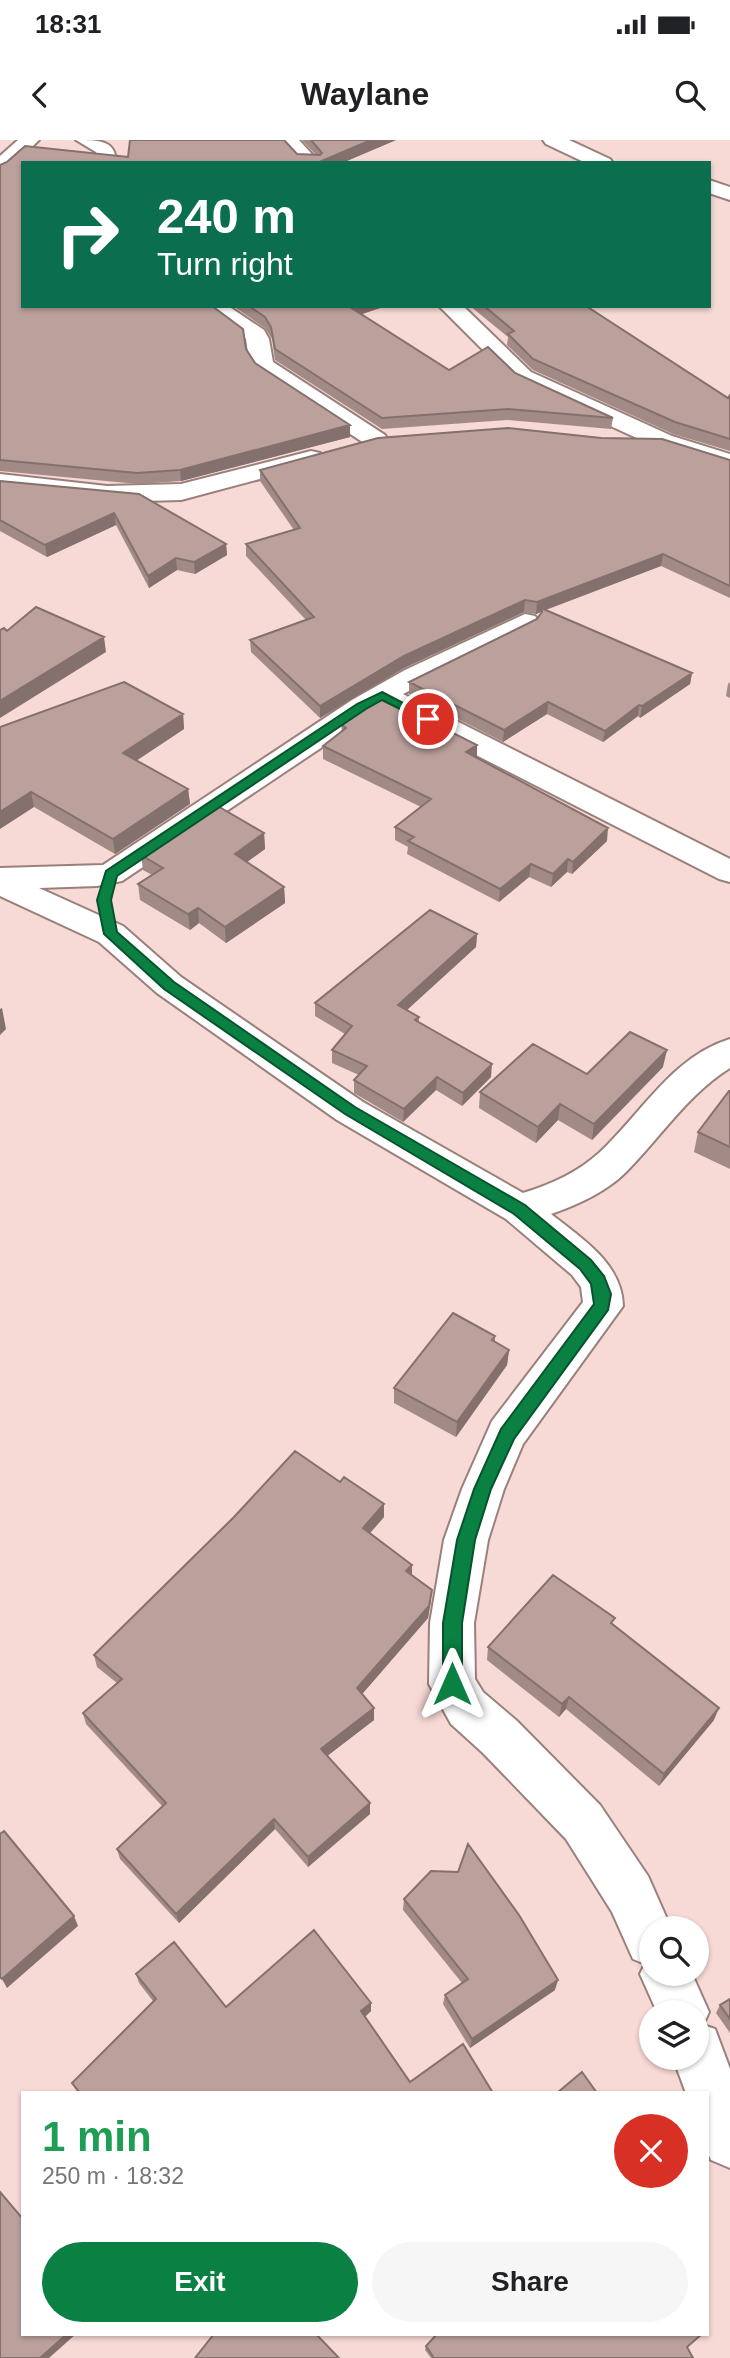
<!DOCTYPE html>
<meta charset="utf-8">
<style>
:root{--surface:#fff;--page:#f6f6f6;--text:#202124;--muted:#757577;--accent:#0b8043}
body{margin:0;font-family:Arial,sans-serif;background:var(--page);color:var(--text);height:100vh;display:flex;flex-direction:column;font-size:26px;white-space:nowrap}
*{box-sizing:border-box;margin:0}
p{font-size:23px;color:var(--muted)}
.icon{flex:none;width:38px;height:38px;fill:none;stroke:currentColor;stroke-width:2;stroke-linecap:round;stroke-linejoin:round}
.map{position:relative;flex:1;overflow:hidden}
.side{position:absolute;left:21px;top:1951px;width:688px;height:245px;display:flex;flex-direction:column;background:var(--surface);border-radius:0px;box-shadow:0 2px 5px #0004}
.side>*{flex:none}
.guide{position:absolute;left:21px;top:21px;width:690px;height:147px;border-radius:0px;box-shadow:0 2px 5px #0004;background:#0b6e4f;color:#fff;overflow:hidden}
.tools{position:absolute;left:639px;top:1776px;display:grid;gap:14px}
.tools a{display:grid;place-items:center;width:70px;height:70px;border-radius:50%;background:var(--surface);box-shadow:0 2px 5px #0004;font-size:35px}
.pin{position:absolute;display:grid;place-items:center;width:60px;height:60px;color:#fff;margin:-30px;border:4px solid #fff;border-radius:50%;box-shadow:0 2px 7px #0007}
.me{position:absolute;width:77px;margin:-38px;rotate:0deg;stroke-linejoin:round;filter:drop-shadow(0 0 5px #0008)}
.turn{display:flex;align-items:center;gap:24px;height:147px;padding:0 21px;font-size:32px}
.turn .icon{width:91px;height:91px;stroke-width:2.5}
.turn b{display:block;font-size:49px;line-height:60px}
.round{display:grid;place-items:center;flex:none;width:74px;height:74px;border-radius:37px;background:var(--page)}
.head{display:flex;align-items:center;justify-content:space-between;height:119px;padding:0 21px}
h1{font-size:42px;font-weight:700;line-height:52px;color:#1e9e55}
.button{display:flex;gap:14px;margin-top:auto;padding:14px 21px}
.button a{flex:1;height:80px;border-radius:42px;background:var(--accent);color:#fff;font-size:28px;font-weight:700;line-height:80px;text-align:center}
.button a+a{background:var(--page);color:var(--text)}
.status{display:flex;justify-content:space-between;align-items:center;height:49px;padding:0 35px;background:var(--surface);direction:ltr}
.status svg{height:19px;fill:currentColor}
header{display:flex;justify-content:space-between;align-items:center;height:91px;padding:0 21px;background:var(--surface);font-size:32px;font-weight:700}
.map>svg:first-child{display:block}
</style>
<div class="status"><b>18:31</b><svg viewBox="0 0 49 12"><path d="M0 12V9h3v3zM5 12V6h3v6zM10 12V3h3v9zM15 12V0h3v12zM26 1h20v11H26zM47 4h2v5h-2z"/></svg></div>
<header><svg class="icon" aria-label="back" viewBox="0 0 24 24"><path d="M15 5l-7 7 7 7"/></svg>Waylane<svg class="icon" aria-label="search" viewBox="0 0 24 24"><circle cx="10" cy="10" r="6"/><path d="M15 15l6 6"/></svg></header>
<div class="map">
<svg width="730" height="2218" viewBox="0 0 730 2218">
<rect width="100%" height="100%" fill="#f7d9d5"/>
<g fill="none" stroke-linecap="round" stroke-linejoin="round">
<!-- street casing -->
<g stroke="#9a807b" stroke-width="4">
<path id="street" d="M18,0H39L7,31L0,33V16Z
M76,0C99,0 116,0 116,23H96V12Z
M278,0H299L320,23H299Z
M543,0H569L610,19L613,23H586L546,4Z
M709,40L730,47V60L709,53Z
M202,166H228L264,190L269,199L273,222L385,295L388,300L385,305L376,307L367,305L257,232L249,220L246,199Z
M439,166H463L531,232L672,296L730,314V329L654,306L515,242Z
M311,311L320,313L323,318L320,323L181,360L107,362L0,350V334L107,346L181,344Z
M525,474L535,476L539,482L535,488L403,554L730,719V742L719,739L382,567L122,741L97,746L39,748L123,786L181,837L363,962L523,1053C550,1045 578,1032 599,1013C641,974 673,916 730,899V928C688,954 660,998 626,1032C606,1052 577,1065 551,1074C581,1098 622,1123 623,1166L523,1304L504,1349L488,1400L474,1483L475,1539L483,1552L517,1581L600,1665L648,1736L671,1788H651V1834H692L709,1872L703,1885L715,1889L730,1929V2028L711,2020L707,2011V1953H686L673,1918H696V1872H657L640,1834L645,1824L633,1819L612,1772L566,1699L483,1613L451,1584L429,1544L430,1483L444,1400L462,1349L492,1281L583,1162L581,1147L572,1135L506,1079L337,980L157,853L99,802L0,756V728L103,725L352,560L405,530Z"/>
</g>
<!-- street -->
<use href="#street" fill="#fff" fill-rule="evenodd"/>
</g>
<!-- wall -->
<path fill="#a28a86" d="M130,0H284L297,14L316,15L302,0H396L342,23H23V166H212L243,189L246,209L255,223L350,285V297L181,341L138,344L0,331V25L7,22L25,6L128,17Z
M233,166H386L362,174L449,230L515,233L613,278L611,289L507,280L382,289L275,220L272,199L265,188Z
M470,166H586L728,258L730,255V311L673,294L533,230L507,205L508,197Z
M730,320V458L661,426L546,470L692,533L690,544L640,578L638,576L603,602L547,574L503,602L409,554V542L537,479L541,474V472L536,474L524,472L404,528L320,578L251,512L250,500L306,480L246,416V404L294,390L260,341V330Z
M0,341L226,404L227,415L195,434L177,430L149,448L116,385L47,417L0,391Z
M730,542V558L726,556L728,544Z
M183,574L184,589L136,621L188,649L190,664L115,714L34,667L0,587Z
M341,584L477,605V618L607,701L572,734L567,732L551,747L529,737L499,762L407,714L408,707L395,700V687L421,667L323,619V606L342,592Z
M264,693L265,709L247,722L284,747L285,763L226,803L199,783L190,790L140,760L138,744L152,735L143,730L141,715Z
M477,794L476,807L407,870L419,877V882L491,937L462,966L436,950L403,982L354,953V940L359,935L332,923V910L345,894L315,876V863Z
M663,927L592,1000L558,980L536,1003L479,968L480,952L587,934Z
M730,951V1029L694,1012L698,992Z
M495,1196V1202L509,1210L507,1225L456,1297L394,1263V1248Z
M384,1377L370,1393L412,1436L431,1462L428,1478L362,1554L374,1580L327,1616L370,1663V1674L308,1727L275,1689L179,1783L120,1719L117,1709L163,1667L86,1584L83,1573L117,1543L97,1527L94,1515Z
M614,1485L714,1580L659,1646L566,1569L559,1577L487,1520L488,1507Z
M404,1759L555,1850L470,1908L443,1864L445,1855L462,1843L403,1770Z
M136,1834L226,1867L371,1871L365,1877L410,1942L493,1953H78L72,1943L153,1861L139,1843Z
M730,1859V1893L716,1873L720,1865Z
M426,2206L687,2207L693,2218H431L425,2210Z"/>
<!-- shaded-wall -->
<path fill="#84706d" d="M371,0H396L342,23H317Z
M353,166H386L350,178V167Z
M350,285V297L181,341L180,330Z
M114,373L116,385L47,417L45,405Z
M226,404L227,415L195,434L194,422Z
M663,414L661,426L542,471L541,468V472L536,474L537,462Z
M176,418L177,430L149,448L148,436Z
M525,460L524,472L404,528L320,578V566L404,516Z
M104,497L106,512L0,578V561Z
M692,533L690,544L640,578L642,566Z
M548,562L547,574L503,602L504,590Z
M639,565L638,576L603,602L605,591Z
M183,574L184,589L125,628L123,613Z
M477,605V618L466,612Z
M188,649L190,664L115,714L113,699Z
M31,652L34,667L0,689V672Z
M608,688L607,701L572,734L573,722Z
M264,693L265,709L236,730L235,714Z
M568,719L567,732L551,747L553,734Z
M531,724L529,737L499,762L500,749Z
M284,747L285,763L226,803L225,787Z
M198,768L199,783L190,790L188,774Z
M477,794L476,807L398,878V865Z
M2,868L6,889L0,895V869Z
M667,910L663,927L592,1000L594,984Z
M492,924L491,937L462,966L463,953Z
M437,937L436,950L403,982L404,969Z
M560,964L558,980L536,1003L538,987Z
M509,1210L507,1225L456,1297L457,1282Z
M384,1364V1377L363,1401V1388Z
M412,1425V1437L406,1431Z
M432,1450L428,1478L357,1560V1548Z
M569,1557L566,1569L559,1577L562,1564Z
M374,1568V1580L322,1620L321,1609Z
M719,1568L714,1580L659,1646L664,1634Z
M370,1663V1674L308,1727V1717Z
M274,1679L275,1689L179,1783L176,1774Z
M74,1776L78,1786L7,1848L2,1839Z
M558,1840L555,1850L470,1908L472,1899Z
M371,1863V1871L361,1880V1871Z
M67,2194H76L49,2218H40Z"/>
<!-- building -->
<path fill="#bca09c" stroke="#84706d" stroke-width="2" d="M130,0H284L297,14L320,15L322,13L311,0H371L317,23H23V166H212L243,189L246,209L255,223L350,285L180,330L137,333L0,320V25L7,22L25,6L128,17Z
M249,166H353L350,167L449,230L488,207L515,233L613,278L508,269L382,278L275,209L271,187L265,177Z
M484,166H586L728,258L730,255V299L675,282L533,219L508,194L514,191Z
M508,288L601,298L662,299L730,320V446L663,414L537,462L525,460L404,516L320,566L250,500L314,477L246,404L300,388L260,330L378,298Z
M0,341L139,354L226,404L194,422L176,418L148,436L114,373L45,405L0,380Z
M36,467L104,497L0,561V490L4,488L7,491Z
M541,468L692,533L642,566L639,565L605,591L548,562L504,590L409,542L537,479L542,472Z
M124,542L183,574L123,613L188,649L113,699L31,652L0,672V587Z
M382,557L477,605L466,612L608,688L573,722L568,719L553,734L531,724L500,749L408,701L414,697L395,687L431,659L323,606L346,588L341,584Z
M216,665L264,693L235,714L284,747L225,787L198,768L188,774L138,744L163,728L141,715Z
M430,770L477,794L398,865L419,877L415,880L492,924L463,953L437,937L404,969L354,940L367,926L332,910L352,886L315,863Z
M630,892L667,910L594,984L560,964L538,987L480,952L533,904L587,934Z
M729,951H730V1007L698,992Z
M453,1173L495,1196L492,1200L509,1210L457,1282L394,1248Z
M295,1311L340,1342L344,1337L384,1364L363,1388L412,1425L406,1431L432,1450L429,1466L357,1548L374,1568L321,1609L370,1663L308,1717L274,1679L176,1774L117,1709L166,1663L83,1573L122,1539L94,1515L234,1377Z
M553,1435L615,1478L611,1483L719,1568L664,1634L569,1557L562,1564L488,1507Z
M4,1691L74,1776L2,1839L0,1837V1694Z
M468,1704L519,1775L558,1840L472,1899L445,1855L468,1839L404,1759L431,1731L458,1732Z
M314,1790L371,1863L361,1871L410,1942L463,1904L493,1953H80L72,1943L156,1859L136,1834L174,1802L226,1867Z
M730,1859V1879L720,1865Z
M582,1932L597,1953H557Z
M0,2052L23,2079V2194H67L40,2218H0Z
M214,2194H316L339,2218H195Z
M437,2194H702L687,2207L693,2218H434L426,2206Z"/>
<!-- route -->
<path fill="#0b8043" stroke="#07532c" stroke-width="2" d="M382,552L434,579L424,581L382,560L366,569L117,736L111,760L117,792L174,842L355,967L525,1065L591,1120L604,1136L611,1154L608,1170L514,1299L491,1349L475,1400L462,1483V1544L459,1550L452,1553L446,1550L443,1544V1483L457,1400L474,1349L501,1289L594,1164L591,1144L580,1129L514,1074L345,974L164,849L104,794L97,760L106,731L357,564Z"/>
</svg>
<div class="tools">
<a><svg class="icon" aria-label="search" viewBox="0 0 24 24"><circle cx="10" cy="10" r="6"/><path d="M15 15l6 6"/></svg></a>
<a><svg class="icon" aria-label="layers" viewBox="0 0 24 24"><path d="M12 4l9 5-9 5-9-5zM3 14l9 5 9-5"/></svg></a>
</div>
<div class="pin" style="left:428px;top:579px;background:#d93025"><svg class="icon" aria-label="arrive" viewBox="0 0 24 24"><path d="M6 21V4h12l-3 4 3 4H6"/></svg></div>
<svg class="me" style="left:452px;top:1544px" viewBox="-20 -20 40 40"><path d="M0-17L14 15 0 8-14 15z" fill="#0b8043" stroke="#fff" stroke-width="4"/></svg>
<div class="guide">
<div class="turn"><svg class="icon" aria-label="right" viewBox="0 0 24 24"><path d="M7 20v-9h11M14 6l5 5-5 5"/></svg><div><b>240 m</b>Turn right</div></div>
</div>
<section class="side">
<div class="head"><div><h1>1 min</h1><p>250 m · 18:32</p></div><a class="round" style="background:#d93025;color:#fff"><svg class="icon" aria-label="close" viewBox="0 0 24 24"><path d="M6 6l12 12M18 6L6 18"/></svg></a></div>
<div class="button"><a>Exit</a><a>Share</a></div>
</section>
</div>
